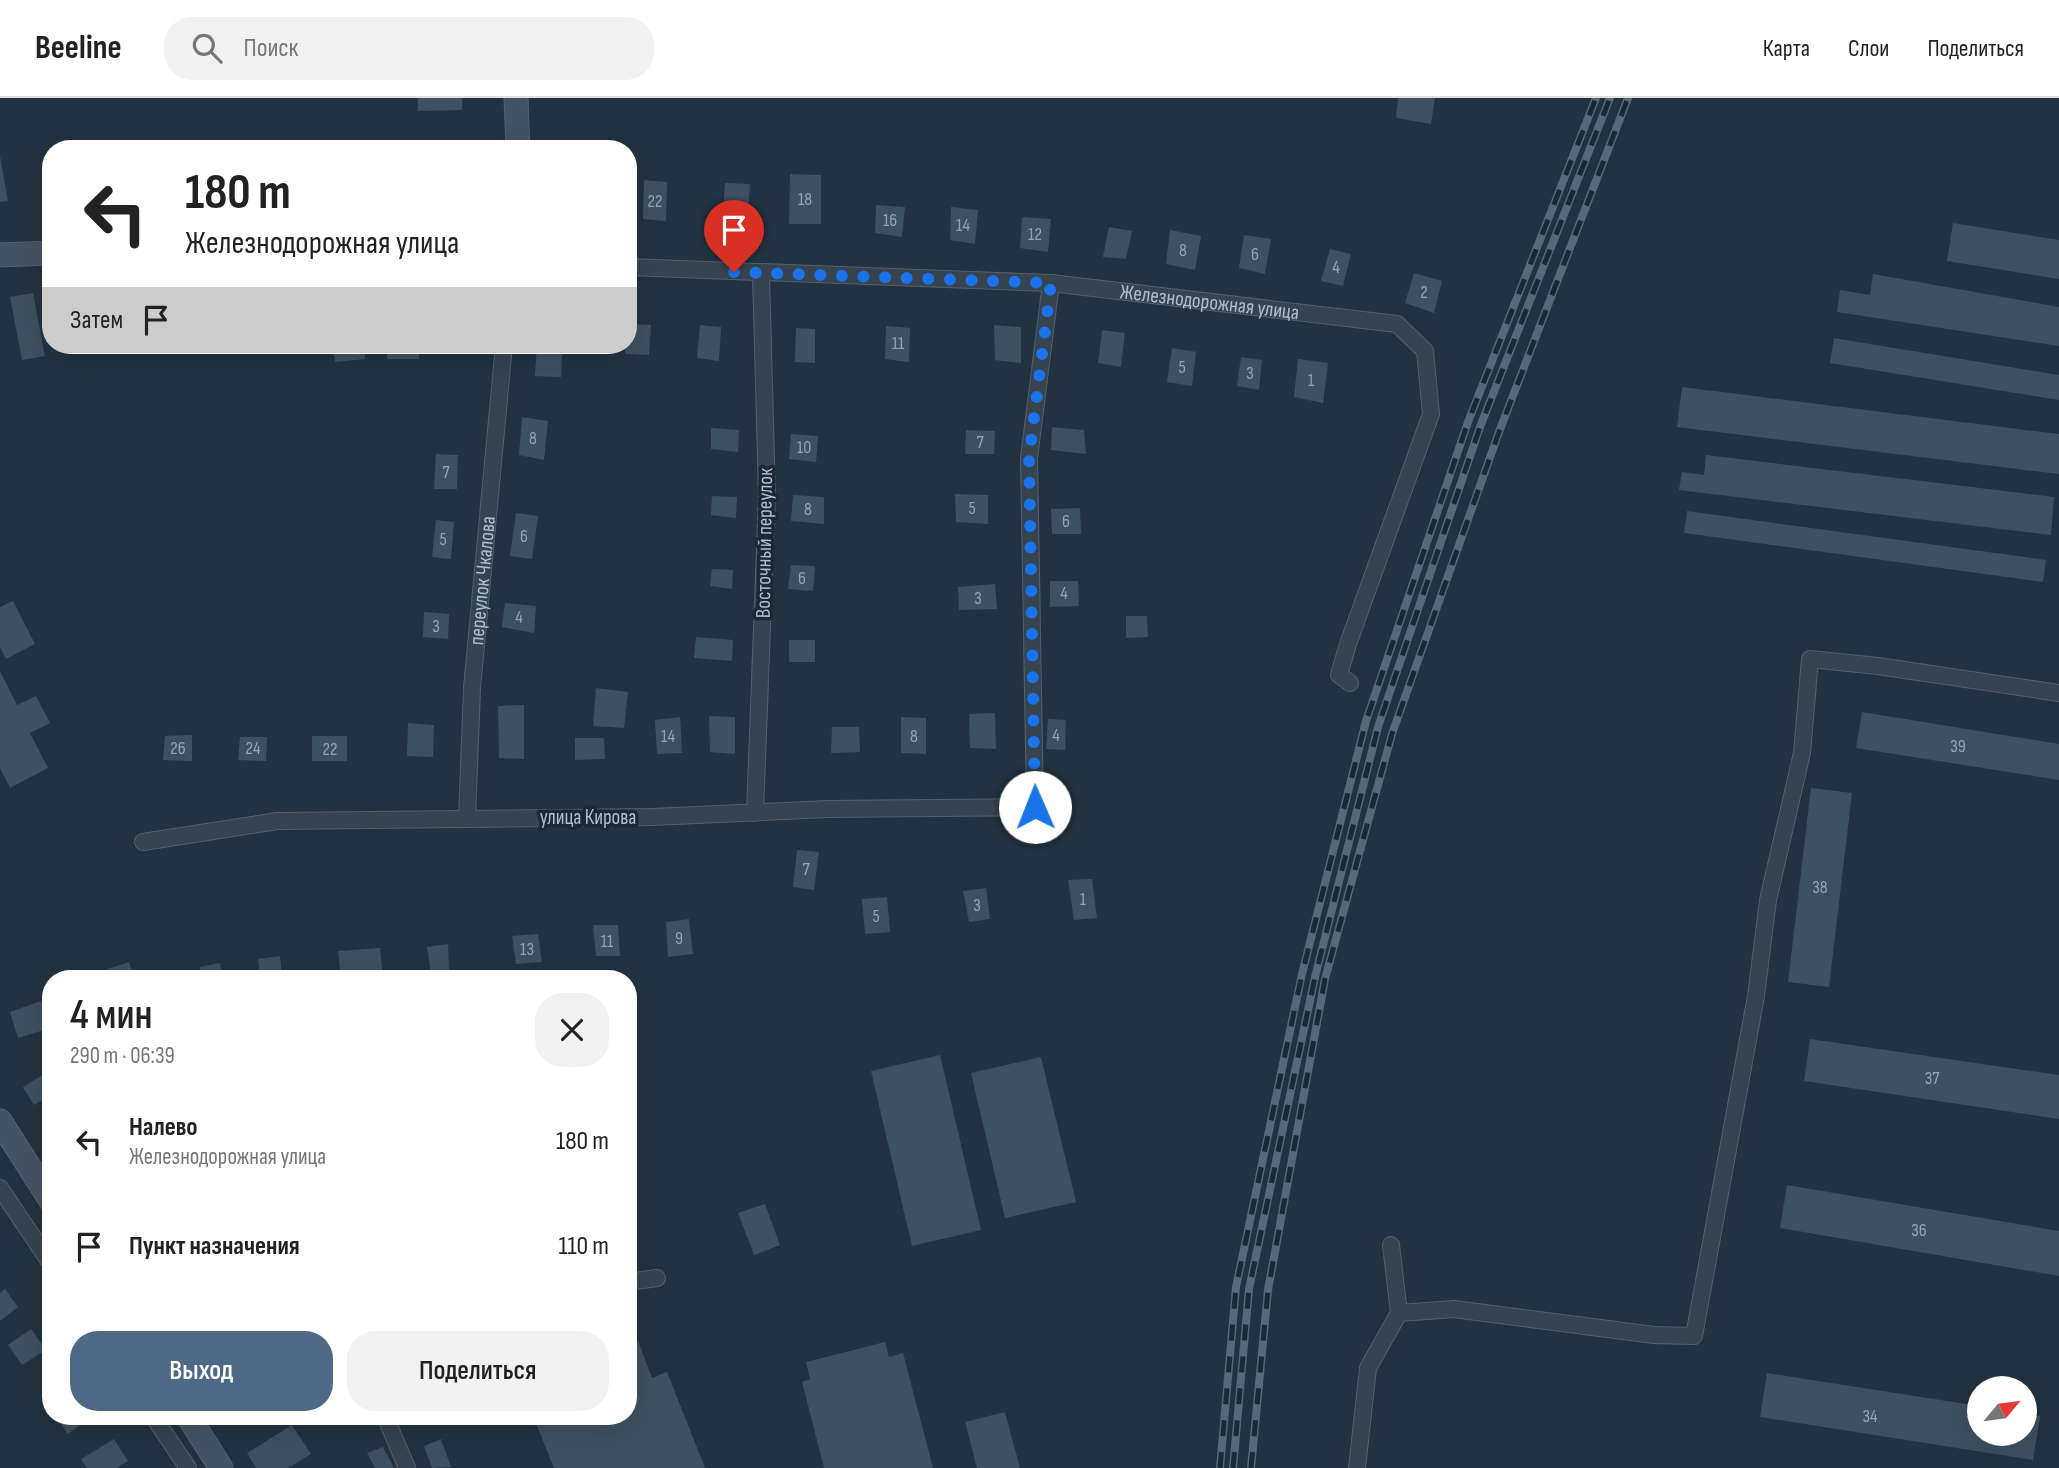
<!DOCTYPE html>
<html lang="ru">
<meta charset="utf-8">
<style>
:root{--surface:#fff;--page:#f2f2f2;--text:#222;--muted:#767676;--line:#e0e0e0;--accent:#4e6985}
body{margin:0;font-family:"Sofia Sans Condensed",sans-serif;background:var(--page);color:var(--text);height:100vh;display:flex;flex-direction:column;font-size:26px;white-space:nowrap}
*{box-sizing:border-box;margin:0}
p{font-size:23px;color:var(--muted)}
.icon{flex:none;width:38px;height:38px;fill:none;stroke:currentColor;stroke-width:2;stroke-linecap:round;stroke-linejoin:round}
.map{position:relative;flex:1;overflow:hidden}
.panel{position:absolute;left:42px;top:872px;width:595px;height:455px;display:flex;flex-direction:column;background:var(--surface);border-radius:28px;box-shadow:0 7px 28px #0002}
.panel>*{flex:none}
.top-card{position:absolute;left:42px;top:42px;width:595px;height:214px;border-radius:28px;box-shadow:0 7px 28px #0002;background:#fff;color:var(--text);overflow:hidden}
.needle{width:46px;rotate:61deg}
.tools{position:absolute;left:1967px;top:1278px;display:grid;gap:14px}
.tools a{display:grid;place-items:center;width:70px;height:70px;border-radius:50%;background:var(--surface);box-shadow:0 7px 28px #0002;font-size:35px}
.pin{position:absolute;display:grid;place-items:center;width:60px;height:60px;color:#fff;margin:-72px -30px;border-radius:50% 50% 50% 0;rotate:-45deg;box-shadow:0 0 7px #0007}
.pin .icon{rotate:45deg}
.me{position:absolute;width:77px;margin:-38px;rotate:359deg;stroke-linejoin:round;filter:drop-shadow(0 0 5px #0008)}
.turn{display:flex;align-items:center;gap:24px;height:147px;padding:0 28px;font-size:32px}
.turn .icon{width:91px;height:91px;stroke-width:2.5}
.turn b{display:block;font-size:49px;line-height:60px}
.then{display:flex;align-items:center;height:66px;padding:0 28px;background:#0003;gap:14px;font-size:26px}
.round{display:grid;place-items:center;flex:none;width:74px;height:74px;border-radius:28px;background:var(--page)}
.summary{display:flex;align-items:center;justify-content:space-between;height:119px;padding:0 28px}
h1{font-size:42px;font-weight:600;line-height:52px}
.primary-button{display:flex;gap:14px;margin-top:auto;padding:14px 28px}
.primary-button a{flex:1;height:80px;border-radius:28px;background:var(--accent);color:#fff;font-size:28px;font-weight:600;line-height:80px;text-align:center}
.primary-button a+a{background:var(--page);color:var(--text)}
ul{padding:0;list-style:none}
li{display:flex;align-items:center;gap:21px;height:105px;padding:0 28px}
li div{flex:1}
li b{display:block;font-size:26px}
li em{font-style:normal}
header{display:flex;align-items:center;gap:42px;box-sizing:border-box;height:98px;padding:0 35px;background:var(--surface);border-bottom:2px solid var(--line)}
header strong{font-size:33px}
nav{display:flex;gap:38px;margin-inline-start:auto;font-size:24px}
.search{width:490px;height:63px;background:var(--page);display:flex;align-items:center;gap:18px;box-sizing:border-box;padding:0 24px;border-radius:28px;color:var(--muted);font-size:26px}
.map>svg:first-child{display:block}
</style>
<header>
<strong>Beeline</strong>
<div class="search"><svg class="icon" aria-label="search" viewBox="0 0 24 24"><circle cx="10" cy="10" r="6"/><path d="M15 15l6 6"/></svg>Поиск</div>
<nav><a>Карта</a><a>Слои</a><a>Поделиться</a></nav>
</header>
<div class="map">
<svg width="2059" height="1370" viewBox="0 0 2059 1370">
<rect width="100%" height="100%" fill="#223240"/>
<!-- building -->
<path fill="#3e5160" d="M418,0H462V12L418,13Z
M1398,0H1435L1431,26L1396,20Z
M0,58L8,103L0,104Z
M790,76L821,77V126H789Z
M644,82L667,84L666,123L643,121Z
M725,85L750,86L747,130L722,129Z
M876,107L905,109L902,139L875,135Z
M951,109L978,112L975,146L950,142Z
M1022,119L1051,121L1048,154L1020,150Z
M1953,125L2059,142V181L1947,163Z
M1109,129L1132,133L1126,161L1103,159Z
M1170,132L1201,138L1195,172L1166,166Z
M1244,137L1271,141L1265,176L1239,170Z
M1330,151L1351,156L1343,188L1321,183Z
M1414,175L1442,183L1434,215L1405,205Z
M1873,176L2059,209V248L1837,214L1840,192L1870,197Z
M33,195L45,258L22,262L10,199Z
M628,226L651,227L649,257L625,256Z
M700,227L721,229L719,263L697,260Z
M994,227L1021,229V265L995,262Z
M886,228L910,230L909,264L885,261Z
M796,230L815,231V265L795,264Z
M1102,232L1125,235L1121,269L1098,265Z
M1834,240L2059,277V302L1830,265Z
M333,247H364L365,261L335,264Z
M387,247H419V261H387Z
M537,247H563L561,279L535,278Z
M1172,250L1196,254L1192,288L1167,284Z
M1241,259L1262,262L1259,292L1237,288Z
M1298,261L1328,265L1323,305L1294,299Z
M1682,289L2059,336V376L1677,329Z
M522,319L548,323L544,362L519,357Z
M1052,329L1084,332L1086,356L1051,352Z
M711,330L739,332L738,354L711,351Z
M966,332L995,333L994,356H965Z
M791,336L818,338L816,364L789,361Z
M436,356L458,357L457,391H434Z
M1706,357L2054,399L2051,437L1679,392L1682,374L1704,377Z
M955,396L988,397V426L956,424Z
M793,397L824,399V426L791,423Z
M712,398L737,399L736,420L711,417Z
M1080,410L1081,436H1052L1051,411Z
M1687,413L2046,462L2043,484L1684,435Z
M516,415L538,418L532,461L510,458Z
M436,422L454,424L451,461L432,459Z
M791,467L815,468L813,493L788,491Z
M712,471L733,472L732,491L710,488Z
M1050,483H1078L1079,508L1050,509Z
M995,486L997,511L959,512L958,489Z
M13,503L35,546L6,561L0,549V509Z
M505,505L536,508L534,535L502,529Z
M424,514L449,516L448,541L423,539Z
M1126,518H1147L1148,539L1126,540Z
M696,539L733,542L732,563L694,560Z
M789,542H815V564H789Z
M0,573L17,607L36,598L50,625L30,635L48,670L10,690L0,670Z
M596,590L628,594L624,630L593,628Z
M524,607V661L499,660L498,608Z
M1862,614L2059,646V682L1856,650Z
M995,615L996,651L970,650L969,616Z
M709,618L735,619V656L710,654Z
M680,619L682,655L657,656L655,622Z
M901,619L926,620V656L901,655Z
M1048,621L1066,622L1065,652L1046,651Z
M408,625L434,627L433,659L407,658Z
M832,629H859L860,654L831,655Z
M192,637V663L163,662L165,638Z
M312,638H347V663H312Z
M240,639H267L266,663L238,662Z
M575,640H604L605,661L575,662Z
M1811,690L1852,695L1829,889L1788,884Z
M797,752L819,754L814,792L793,789Z
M1092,781L1097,820L1074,822L1068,782Z
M986,790L990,821L969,824L963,793Z
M887,799L890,834L865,836L862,801Z
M689,821L693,856L668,859L666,824Z
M593,827H618L620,858H596Z
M538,836L542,864L516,866L512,838Z
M448,846L449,875L431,876L427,849Z
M380,850L383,880H341L338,853Z
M280,858L282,880H260L258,861Z
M129,864L134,880H108L105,872Z
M220,865L222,880H201L200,869Z
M41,903L51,930L18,940L10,914Z
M1810,941L2059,977V1021L1804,983Z
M940,957L981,1132L912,1148L871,973Z
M1041,959L1076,1104L1005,1120L971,975Z
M51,972V997L34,1007L23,989Z
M1787,1087L2059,1133V1178L1780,1130Z
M765,1106L780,1147L754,1157L738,1115Z
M5,1191L18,1209L0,1223V1195Z
M31,1231L46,1252L22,1267L8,1247Z
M638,1243L652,1280L667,1274L705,1370H554L533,1318H628V1247Z
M885,1244L889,1259L903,1255L933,1370H824L802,1284L810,1281L806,1264Z
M1767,1275L1979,1308V1335H2025V1315L2040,1318L2033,1362L1760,1319Z
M1005,1314L1020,1370H977L965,1324Z
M56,1318H93L68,1336Z
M292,1327L311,1356L288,1370H256L247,1355Z
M114,1341L128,1363L116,1370H87L81,1361Z
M441,1341L451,1369L432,1370L424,1348Z
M383,1349L394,1370H375L367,1355Z"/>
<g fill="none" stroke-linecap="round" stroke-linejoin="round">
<!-- street casing -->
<g stroke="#55616e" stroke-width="18">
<g id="street">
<path id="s1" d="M628,169L1051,185L1397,226L1425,253L1431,316L1348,546L1339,577L1350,585"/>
<path d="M755,715L767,398L761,176"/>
<path id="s2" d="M467,720L472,590L504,247"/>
<path d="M143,744L277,723L652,719L828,711L1035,709L1029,360L1051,185"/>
<path d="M0,1090L51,1166"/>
<path d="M628,1184L657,1180"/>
<path d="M1399,1215L1454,1211L1654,1237L1694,1238L1756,898L1768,802L1802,655L1810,561L1878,568L2059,595"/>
<path d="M153,1318L188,1370"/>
<path d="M385,1318L407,1370"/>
<path d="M1357,1370L1368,1270L1399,1215L1391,1147"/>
</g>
</g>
<!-- secondary casing -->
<g stroke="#55616e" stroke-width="25">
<path id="secondary" d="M516,0L518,51
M0,157L51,155
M0,1023L51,1103
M188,1318L221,1370"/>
</g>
<!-- street -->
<use href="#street" stroke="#374450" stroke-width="16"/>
<!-- secondary -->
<use href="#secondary" stroke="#445363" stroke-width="23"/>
<!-- rail casing -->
<g stroke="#586877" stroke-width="8">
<path id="rail" d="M1220,1370L1236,1189L1302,876L1366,623L1468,324L1596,0
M1233,1370L1249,1191L1315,879L1378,629L1480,329L1610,0
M1251,1370L1268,1192L1325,881L1392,636L1499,334L1628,0"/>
</g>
<!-- rail -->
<use href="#rail" stroke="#1c2935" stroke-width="5" stroke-dasharray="16" stroke-linecap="butt"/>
</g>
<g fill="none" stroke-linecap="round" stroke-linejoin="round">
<!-- route -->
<path stroke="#1a73e8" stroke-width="12" stroke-dasharray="0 21.6" d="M734,174L1051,185L1029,360L1035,709"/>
</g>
<g text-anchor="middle" stroke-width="7" stroke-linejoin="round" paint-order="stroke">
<!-- number labels -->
<g font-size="18" fill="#96a3b0">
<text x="805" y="107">18</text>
<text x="655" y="109">22</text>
<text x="890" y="128">16</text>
<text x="963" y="133">14</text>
<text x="1035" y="142">12</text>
<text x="1183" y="158">8</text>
<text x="1255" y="162">6</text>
<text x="1336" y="175">4</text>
<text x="1424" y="200">2</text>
<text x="898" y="251">11</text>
<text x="1182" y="275">5</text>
<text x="1250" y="281">3</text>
<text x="1311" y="288">1</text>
<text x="533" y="346">8</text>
<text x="980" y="350">7</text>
<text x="804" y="355">10</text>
<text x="446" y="380">7</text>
<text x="972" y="416">5</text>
<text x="808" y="417">8</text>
<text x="1066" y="429">6</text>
<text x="524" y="444">6</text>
<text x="443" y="447">5</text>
<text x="802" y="486">6</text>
<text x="1064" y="501">4</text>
<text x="978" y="506">3</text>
<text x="519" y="525">4</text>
<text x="436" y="534">3</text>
<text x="1056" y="643">4</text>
<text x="668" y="644">14</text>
<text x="914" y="644">8</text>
<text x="1958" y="654">39</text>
<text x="178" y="656">26</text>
<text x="253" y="656">24</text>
<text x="330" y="657">22</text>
<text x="806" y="777">7</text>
<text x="1820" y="795">38</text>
<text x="1083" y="807">1</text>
<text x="977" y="813">3</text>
<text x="876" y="824">5</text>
<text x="679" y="846">9</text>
<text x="607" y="849">11</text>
<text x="527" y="857">13</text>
<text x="1932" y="986">37</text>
<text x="1919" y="1138">36</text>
<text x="1870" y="1324">34</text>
</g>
<!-- street labels -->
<g font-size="21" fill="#b3becb" stroke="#1c2935">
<text dy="7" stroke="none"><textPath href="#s1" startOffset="583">Железнодорожная улица</textPath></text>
<text transform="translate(764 445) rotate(-89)" y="7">Восточный переулок</text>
<text dy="7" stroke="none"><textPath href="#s2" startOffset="238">переулок Чкалова</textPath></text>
<text x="588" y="726">улица Кирова</text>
</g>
</g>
</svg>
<div class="tools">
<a><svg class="needle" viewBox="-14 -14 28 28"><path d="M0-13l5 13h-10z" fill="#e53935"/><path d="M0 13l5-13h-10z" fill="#767676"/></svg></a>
</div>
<div class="pin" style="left:734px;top:174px;background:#d93025"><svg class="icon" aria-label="arrive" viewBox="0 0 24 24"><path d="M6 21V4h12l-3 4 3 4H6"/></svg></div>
<svg class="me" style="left:1035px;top:709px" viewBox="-20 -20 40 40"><circle r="19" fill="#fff"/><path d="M0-13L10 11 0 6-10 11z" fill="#1a73e8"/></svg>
<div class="top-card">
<div class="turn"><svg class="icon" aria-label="left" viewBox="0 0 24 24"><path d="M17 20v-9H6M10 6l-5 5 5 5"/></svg><div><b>180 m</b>Железнодорожная улица</div></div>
<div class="then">Затем<svg class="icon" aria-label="arrive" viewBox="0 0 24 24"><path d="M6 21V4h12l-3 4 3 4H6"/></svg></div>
</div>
<section class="panel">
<div class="summary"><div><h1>4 мин</h1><p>290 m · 06:39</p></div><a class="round"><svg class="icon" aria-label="close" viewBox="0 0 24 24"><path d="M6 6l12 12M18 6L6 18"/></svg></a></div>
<ul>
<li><svg class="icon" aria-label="left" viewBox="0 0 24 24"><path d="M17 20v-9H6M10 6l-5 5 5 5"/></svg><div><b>Налево</b><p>Железнодорожная улица</p></div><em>180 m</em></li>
<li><svg class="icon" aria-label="arrive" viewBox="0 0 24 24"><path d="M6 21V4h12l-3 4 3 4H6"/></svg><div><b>Пункт назначения</b></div><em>110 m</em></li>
</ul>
<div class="primary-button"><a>Выход</a><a>Поделиться</a></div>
</section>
</div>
